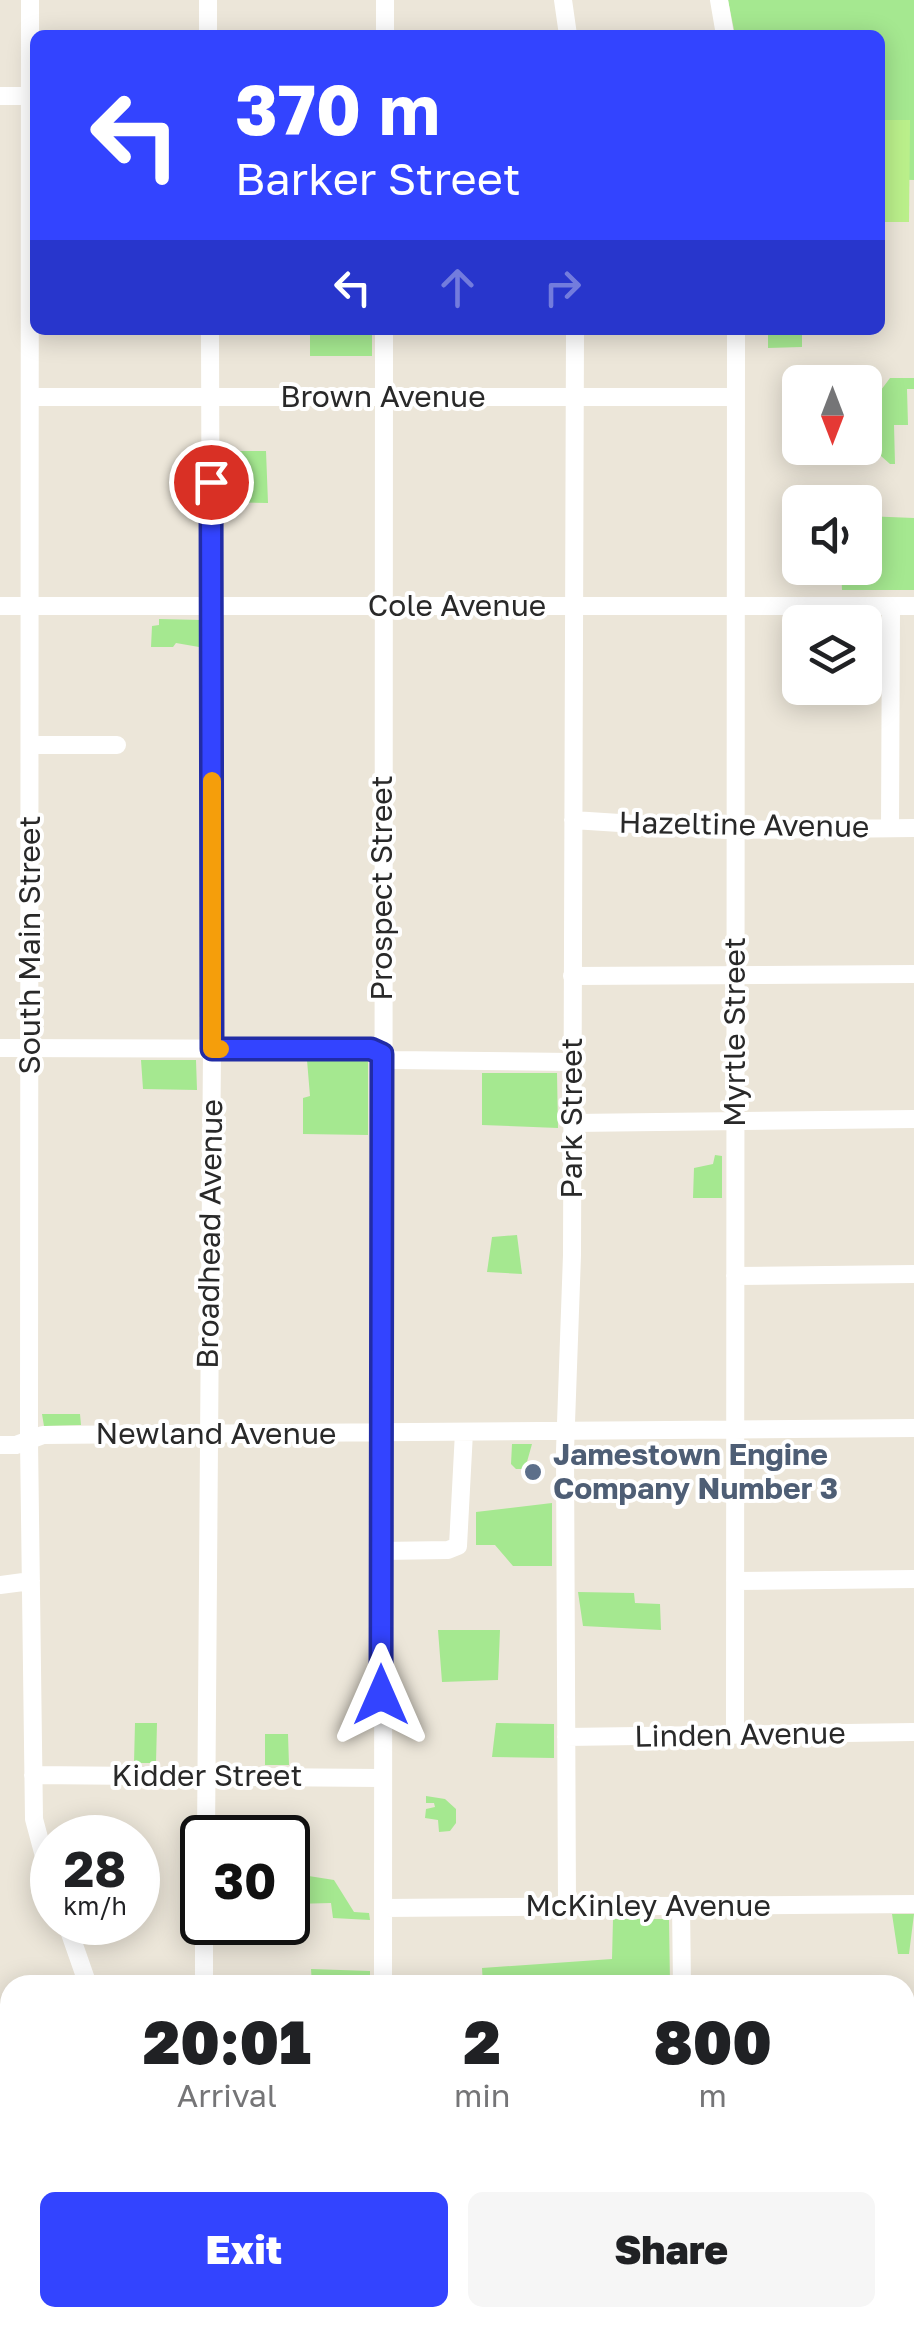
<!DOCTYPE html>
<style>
:root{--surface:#fff;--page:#f6f6f6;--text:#202124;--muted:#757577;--accent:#34f}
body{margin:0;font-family:"Golos Text",sans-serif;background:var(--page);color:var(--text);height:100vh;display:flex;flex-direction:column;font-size:38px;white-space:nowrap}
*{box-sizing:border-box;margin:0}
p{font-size:32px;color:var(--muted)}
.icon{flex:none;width:55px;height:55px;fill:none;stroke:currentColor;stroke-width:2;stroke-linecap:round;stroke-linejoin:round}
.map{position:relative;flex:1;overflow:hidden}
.details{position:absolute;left:0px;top:1975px;width:915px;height:352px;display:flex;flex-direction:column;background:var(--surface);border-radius:30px 30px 0 0;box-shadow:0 5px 25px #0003}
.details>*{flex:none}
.hud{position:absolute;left:30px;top:30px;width:855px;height:305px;border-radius:15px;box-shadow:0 5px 25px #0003;background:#34f;color:#fff;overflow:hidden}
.needle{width:65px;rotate:180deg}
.buttons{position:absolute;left:782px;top:365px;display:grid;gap:20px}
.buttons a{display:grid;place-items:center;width:100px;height:100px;border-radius:15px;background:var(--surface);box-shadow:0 5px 25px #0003;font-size:50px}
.speed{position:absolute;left:30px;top:1815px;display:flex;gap:20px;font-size:50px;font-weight:700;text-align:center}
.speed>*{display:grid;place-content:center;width:130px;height:130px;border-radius:50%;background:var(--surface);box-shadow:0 5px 25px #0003;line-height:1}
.speed small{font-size:25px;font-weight:400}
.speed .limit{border:5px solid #111;border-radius:15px;background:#fff;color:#111}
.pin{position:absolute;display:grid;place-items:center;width:85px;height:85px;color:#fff;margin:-42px;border:5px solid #fff;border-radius:50%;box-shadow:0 2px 10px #0007}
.me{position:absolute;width:110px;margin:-55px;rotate:0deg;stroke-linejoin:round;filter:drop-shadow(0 0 8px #0008)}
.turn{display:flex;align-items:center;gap:35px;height:210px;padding:0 40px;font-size:45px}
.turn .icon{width:130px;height:130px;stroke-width:2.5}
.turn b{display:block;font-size:70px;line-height:85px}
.lanes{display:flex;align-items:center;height:95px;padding:0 40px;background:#0003;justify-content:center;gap:50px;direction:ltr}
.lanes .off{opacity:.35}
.eta{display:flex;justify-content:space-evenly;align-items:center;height:170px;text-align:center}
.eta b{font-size:60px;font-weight:800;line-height:70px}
.button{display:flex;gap:20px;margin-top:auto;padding:20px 40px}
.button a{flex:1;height:115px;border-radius:15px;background:var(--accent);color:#fff;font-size:40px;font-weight:800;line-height:115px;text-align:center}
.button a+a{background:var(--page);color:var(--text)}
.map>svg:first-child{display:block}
</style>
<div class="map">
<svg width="914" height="2327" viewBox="0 0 914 2327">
<rect width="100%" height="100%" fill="#ece6d9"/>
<!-- green -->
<path fill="#a5e890" d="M728,0H914V180L880,179V35H735Z
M310,330H372V356H310Z
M768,330H802V347L768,348Z
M890,378H914V389H907L908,425H894L895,464H890L881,456V390Z
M225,451H266L268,503L224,502Z
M865,516L914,518V590H842L841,568H865Z
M159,619L201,620L199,647L176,643L173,647H151L152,626L159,625Z
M141,1060H196L197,1090L143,1089Z
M307,1060H368V1135L303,1134V1098L310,1096Z
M482,1073H557L558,1128L482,1125Z
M715,1155L722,1156V1198H693L694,1168L713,1164Z
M517,1235L522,1274L487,1272L492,1237Z
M42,1414H80L81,1425L44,1426Z
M512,1444H532L525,1469H516L511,1464Z
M552,1503V1566H513L495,1545H476V1512Z
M578,1592L634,1593L635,1603L660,1604L661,1630L583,1626Z
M438,1630H500L498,1680L442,1682Z
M135,1723H157L156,1763H134Z
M496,1723L554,1724V1758L492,1757Z
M265,1734H288L289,1765H265Z
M426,1796L445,1799L456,1809V1823L450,1831L439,1832L438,1820L425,1818L426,1809L435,1807L434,1803H426Z
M296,1874L334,1880L354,1912L369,1913L370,1920L333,1918L331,1903L294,1904Z
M892,1914H914L909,1954H898Z
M613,1919H669L670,1985H483L482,1968L612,1959Z
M311,1969L370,1971V1985H312Z
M17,2318H145L146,2327H30Z
M529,2318H662L661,2327H525Z"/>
<!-- pitch -->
<path fill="#bbf08b" d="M880,120H910L909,222H880Z"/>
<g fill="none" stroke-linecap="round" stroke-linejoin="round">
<!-- minor -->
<path stroke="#fff" stroke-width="18" d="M30,0L29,1441L34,1819L52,1886
M208,0V35
M563,0L568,35
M719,0L725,35
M385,35V0
M0,96H30
M31,397H736
M0,606H914
M30,745H117
M573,820L728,830L914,828
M890,828L891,606
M572,976L914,974
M0,1048L371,1049L393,1060L572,1062
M573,1123L914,1119
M735,1276L914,1274
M0,1445H16L43,1435L914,1428
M381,1551L448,1550L458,1546L464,1432
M735,1581L914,1579
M0,1585L31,1581
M735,1734L736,330
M566,1737L914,1732
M33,1775L381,1778
M206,1838L212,1049L210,330
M681,1905L682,1985
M567,1906L565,1451L572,1255L575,330
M383,1908L914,1904
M66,1922L88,1985
M204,1985V1922
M383,1985L384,330
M0,2073L10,2072
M905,2225H914
M0,2248L10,2247
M220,2318L226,2327
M383,2318V2327"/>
<!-- major -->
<path stroke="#fbe54f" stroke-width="22" d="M905,2073L914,2011
M871,2327L872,2318"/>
</g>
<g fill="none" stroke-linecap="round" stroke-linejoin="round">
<!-- route casing -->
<g stroke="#212ca6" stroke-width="25">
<path id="route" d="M211,482L212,1049H371L382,1054L381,1695"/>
</g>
<!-- route -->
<use href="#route" stroke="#34f" stroke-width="18"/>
<!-- slow -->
<path stroke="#f59e0b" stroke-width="18" d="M212,781V1049H220"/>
</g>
<!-- markers -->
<circle fill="#5c6f8a" stroke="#fff" stroke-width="4" cx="533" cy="1472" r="10"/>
<g text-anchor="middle" stroke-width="8" stroke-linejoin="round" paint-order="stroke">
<!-- street labels -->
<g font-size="30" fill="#292929" stroke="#fff">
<text x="383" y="407">Brown Avenue</text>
<text x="457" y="616">Cole Avenue</text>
<text transform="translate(744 825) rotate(1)" y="10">Hazeltine Avenue</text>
<text transform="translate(382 888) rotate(-90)" y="10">Prospect Street</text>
<text transform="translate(30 945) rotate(-90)" y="10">South Main Street</text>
<text transform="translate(735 1032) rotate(-90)" y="10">Myrtle Street</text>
<text transform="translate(572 1118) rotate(-90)" y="10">Park Street</text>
<text transform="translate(210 1234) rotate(-89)" y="10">Broadhead Avenue</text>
<text x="216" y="1444">Newland Avenue</text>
<text transform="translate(740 1735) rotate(-1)" y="10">Linden Avenue</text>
<text x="207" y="1786">Kidder Street</text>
<text x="648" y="1916">McKinley Avenue</text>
</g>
<!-- service labels -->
<g font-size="30" font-weight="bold" fill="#4e5e75" stroke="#fff" text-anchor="start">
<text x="553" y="1465">Jamestown Engine<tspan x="553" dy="34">Company Number 3</tspan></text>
</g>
</g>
</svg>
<div class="buttons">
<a><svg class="needle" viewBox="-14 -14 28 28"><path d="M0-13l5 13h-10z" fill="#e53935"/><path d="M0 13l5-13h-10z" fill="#757577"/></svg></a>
<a><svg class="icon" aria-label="sound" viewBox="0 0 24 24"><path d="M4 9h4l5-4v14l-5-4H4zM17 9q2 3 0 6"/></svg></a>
<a><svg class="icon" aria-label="layers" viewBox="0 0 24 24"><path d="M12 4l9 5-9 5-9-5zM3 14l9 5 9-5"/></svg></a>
</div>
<div class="speed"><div>28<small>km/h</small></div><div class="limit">30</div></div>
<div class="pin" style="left:211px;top:482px;background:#d93025"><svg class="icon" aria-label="arrive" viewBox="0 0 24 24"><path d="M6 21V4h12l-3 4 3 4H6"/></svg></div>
<svg class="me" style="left:381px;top:1695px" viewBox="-20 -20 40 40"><path d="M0-17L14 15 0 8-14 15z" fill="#34f" stroke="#fff" stroke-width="4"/></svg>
<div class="hud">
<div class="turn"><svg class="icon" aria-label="left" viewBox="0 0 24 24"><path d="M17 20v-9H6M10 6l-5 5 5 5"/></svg><div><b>370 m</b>Barker Street</div></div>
<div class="lanes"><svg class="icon" aria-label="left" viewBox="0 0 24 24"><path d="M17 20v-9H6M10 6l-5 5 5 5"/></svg><svg class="icon off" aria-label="ahead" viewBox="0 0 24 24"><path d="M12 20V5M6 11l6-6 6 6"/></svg><svg class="icon off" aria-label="right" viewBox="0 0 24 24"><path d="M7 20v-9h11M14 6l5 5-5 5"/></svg></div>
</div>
<section class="details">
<div class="eta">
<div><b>20:01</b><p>Arrival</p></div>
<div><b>2</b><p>min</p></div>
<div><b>800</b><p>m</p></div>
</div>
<div class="button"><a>Exit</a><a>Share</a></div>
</section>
</div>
